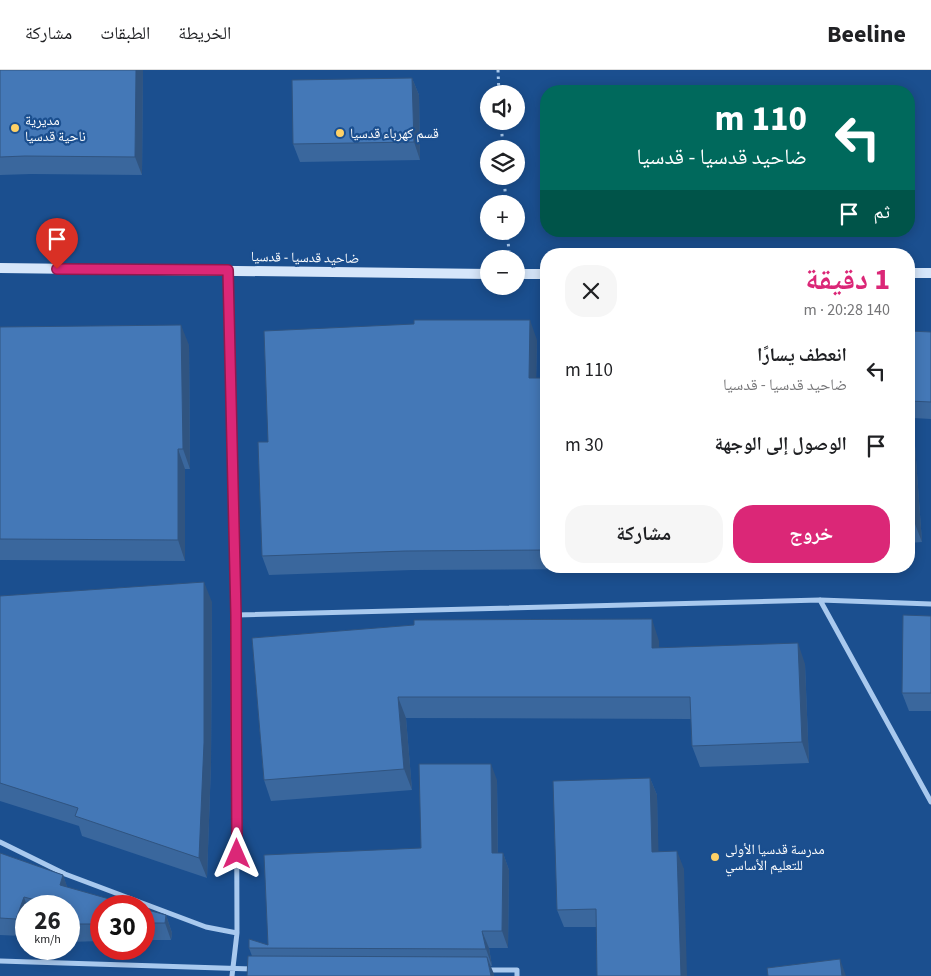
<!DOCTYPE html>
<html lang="ar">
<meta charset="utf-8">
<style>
:root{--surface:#fff;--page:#f6f6f6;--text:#202124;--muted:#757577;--line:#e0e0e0;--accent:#db2777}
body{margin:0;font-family:"Source Sans 3","Noto Naskh Arabic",sans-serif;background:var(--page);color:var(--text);direction:rtl;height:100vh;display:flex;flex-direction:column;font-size:19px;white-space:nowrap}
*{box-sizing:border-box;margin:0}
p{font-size:16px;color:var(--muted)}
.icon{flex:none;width:28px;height:28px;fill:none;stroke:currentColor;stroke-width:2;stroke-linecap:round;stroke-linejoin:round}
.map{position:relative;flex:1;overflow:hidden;direction:ltr}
.panel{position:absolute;left:540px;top:178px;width:375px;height:325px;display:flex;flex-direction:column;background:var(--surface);border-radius:20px;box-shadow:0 2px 12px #0003;direction:rtl}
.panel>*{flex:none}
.hud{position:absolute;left:540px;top:15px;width:375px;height:152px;border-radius:20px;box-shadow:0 2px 12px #0003;direction:rtl;background:#00695c;color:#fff;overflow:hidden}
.buttons{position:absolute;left:480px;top:15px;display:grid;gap:10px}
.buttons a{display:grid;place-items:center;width:45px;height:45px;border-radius:50%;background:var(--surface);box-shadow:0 2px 12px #0003;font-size:25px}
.speed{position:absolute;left:15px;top:825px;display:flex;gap:10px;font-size:25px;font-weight:700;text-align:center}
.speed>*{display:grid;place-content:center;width:65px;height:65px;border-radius:50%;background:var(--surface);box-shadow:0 2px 12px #0003;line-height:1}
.speed small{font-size:12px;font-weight:400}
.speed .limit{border:8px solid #d22;background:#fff;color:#111}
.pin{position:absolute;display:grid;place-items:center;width:42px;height:42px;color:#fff;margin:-51px -21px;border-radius:50% 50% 50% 0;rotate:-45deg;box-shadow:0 0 5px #0007}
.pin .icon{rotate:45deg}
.me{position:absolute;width:55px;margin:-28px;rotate:0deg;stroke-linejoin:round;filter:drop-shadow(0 0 4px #0008)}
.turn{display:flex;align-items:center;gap:18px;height:105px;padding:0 25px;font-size:22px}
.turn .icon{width:65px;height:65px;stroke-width:2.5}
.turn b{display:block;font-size:35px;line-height:42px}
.then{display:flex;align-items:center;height:48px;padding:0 25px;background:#0003;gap:10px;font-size:19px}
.round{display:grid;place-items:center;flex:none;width:52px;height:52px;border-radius:20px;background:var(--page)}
.overview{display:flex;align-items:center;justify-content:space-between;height:85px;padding:0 25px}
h1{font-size:30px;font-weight:700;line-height:38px;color:var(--accent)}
.cta{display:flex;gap:10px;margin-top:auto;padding:10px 25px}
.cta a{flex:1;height:58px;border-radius:20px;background:var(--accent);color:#fff;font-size:20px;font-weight:700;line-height:58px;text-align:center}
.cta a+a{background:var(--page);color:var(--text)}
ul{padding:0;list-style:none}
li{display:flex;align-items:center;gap:15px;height:75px;padding:0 25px}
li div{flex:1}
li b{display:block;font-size:19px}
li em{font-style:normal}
header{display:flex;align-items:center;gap:30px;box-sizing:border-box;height:70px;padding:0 25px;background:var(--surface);border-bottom:1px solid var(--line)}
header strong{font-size:24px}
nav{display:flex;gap:28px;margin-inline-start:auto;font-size:18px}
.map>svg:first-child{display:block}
</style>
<header>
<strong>Beeline</strong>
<nav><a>الخريطة</a><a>الطبقات</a><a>مشاركة</a></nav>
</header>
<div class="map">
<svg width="931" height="906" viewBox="0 0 931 906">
<rect width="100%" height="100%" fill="#1b4f8f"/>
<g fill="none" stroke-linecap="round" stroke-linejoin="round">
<!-- path -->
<path stroke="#a9c9ee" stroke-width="3" stroke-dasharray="2.5 4" stroke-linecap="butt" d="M498,0L499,24
M501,51L503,79
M504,106L506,134
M507,161L509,181"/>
<!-- street -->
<path stroke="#a9c9ee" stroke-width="5" d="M228,200L236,545L237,863L232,906
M820,530L931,732
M236,545L820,530L931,534
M0,772L65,804L206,857L237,863
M0,891L252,899
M485,900H517V906"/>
<!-- secondary -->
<path stroke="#d6e6fa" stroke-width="10" d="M0,198L489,204
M909,203H931
M516,204H546"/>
</g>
<!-- wall -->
<path fill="#3a679d" d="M0,0H143L142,105L31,104L0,105Z
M412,8L419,25L420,90L300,92L293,74Z
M0,257L189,275L190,399H185V491L0,490Z
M909,261L931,262V349L913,348L922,472L909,473Z
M537,270L536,308H546V496H761V498L412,500L269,505L262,486L268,372Z
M0,526L212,532L211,694L207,808L82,766L79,756L0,731Z
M931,546V641H909L902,623Z
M252,568L659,571V578L805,594L809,693L700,697L692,676L691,649L406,648L412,720L271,731L264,710Z
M650,708L657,725L658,782L684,799L596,857H564L557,840Z
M497,710L498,783H503L509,800L508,878H489L492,896L252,886L249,878L268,875L421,778Z
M0,783L63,805L67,817L101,836V871L69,872V836H26L22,866L0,865Z
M144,839L166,845L172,863L171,870H144Z"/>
<!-- shaded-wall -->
<path fill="#305480" d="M136,0H143L142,105L135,87Z
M412,8L419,25L420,90L414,72Z
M530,250L537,270L536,327L529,308Z
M181,255L189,275L190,399L183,379Z
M909,338L913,348L922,472L915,454L909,366Z
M178,379L185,399V491L178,470Z
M204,512L212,532L211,694L207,808L199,788Z
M652,549L659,571V600L652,578Z
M798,573L805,594L809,693L802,672Z
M398,627L406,648L412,720L404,699Z
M491,694L497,710L498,800L492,783Z
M650,708L657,725L659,800L652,782Z
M677,781L684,799L687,906H681Z
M503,783L509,800L508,878L502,861Z
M63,805L69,822L60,815Z
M24,827L27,836H26V856L22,866L16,849Z
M166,845L172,863L171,870L165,853Z
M482,861L489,878L492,896L486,879Z
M487,887L494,904V906H491Z
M840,889L846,906H842Z"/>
<!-- building -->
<path fill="#4478b7" stroke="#305480" d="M0,0H136L135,87L25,86L0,87Z
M412,8L414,72L293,74L292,10Z
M414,250H530L529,308H546V480L405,481L262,486L258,372H268L264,261L414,254Z
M181,255L183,379H178V470L0,469V257Z
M909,261L931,262V332L909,331Z
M909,366L915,454L909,455Z
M204,512V673L199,788L75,746L78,738L0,713V526Z
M903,545L931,546V623H902Z
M652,549V578L798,573L802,672L692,676L690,627H398L404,699L264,710L252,568L414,555V550Z
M419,694H491L492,783H503L502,861H482L486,879L249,878V869L268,875L264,785L421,778Z
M650,708L652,782L677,781L681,906H597L596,839L557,840L553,711Z
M0,783L63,805L60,815L134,836H101V854H69V836H38L39,831L24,827L16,849L0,848Z
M144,839L166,845L165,853H144Z
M248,886L487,887L491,906H247Z
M840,889L842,906H768L767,898Z"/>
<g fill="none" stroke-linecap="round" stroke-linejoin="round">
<!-- route casing -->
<g stroke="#8e194d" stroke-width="12">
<path id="route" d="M57,199L228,200L236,545L237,784"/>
</g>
<!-- route -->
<use href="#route" stroke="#db2777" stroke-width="9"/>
</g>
<!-- markers -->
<g fill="#ffd166" stroke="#1b4f8f" stroke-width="2">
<circle cx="15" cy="58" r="5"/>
<circle cx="340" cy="63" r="5"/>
<circle cx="715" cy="787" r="5"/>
</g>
<g text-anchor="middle" stroke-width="4.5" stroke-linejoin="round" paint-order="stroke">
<!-- poi labels -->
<g font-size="14" fill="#fff" stroke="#1b4f8f" text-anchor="start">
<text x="25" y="55">مديرية<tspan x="25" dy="16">ناحية قدسيا</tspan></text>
<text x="350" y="68">قسم كهرباء قدسيا</text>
<text x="725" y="784">مدرسة قدسيا الأولى<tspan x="725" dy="16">للتعليم الأساسي</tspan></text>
</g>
<!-- street labels -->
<g font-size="14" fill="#fff" stroke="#1b4f8f">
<text transform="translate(305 187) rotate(1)" y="5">ضاحيد قدسيا - قدسيا</text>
</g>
</g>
</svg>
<div class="buttons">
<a><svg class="icon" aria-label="sound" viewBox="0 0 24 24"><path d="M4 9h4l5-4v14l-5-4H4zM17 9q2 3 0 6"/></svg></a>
<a><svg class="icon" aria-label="layers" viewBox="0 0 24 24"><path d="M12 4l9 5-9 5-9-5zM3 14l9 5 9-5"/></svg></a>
<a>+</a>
<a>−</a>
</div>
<div class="speed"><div>26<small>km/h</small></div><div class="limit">30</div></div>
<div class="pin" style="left:57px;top:199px;background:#d93025"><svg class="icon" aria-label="arrive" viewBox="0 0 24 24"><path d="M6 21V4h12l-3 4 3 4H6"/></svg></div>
<svg class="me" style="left:237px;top:784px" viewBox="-20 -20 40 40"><path d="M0-17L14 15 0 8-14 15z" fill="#db2777" stroke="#fff" stroke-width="4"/></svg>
<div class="hud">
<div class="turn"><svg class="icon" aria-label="left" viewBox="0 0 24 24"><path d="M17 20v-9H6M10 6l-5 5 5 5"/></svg><div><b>110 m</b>ضاحيد قدسيا - قدسيا</div></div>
<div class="then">ثم<svg class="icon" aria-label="arrive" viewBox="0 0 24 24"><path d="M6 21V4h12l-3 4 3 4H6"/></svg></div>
</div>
<section class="panel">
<div class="overview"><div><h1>1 دقيقة</h1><p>140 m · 20:28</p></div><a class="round"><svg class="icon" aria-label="close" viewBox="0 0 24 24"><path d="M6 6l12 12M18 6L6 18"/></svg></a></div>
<ul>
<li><svg class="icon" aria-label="left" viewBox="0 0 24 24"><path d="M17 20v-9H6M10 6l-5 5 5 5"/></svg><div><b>انعطف يسارًا</b><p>ضاحيد قدسيا - قدسيا</p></div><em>110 m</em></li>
<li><svg class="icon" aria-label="arrive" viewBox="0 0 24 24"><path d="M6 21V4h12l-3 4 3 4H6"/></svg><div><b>الوصول إلى الوجهة</b></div><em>30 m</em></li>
</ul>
<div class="cta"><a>خروج</a><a>مشاركة</a></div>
</section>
</div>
